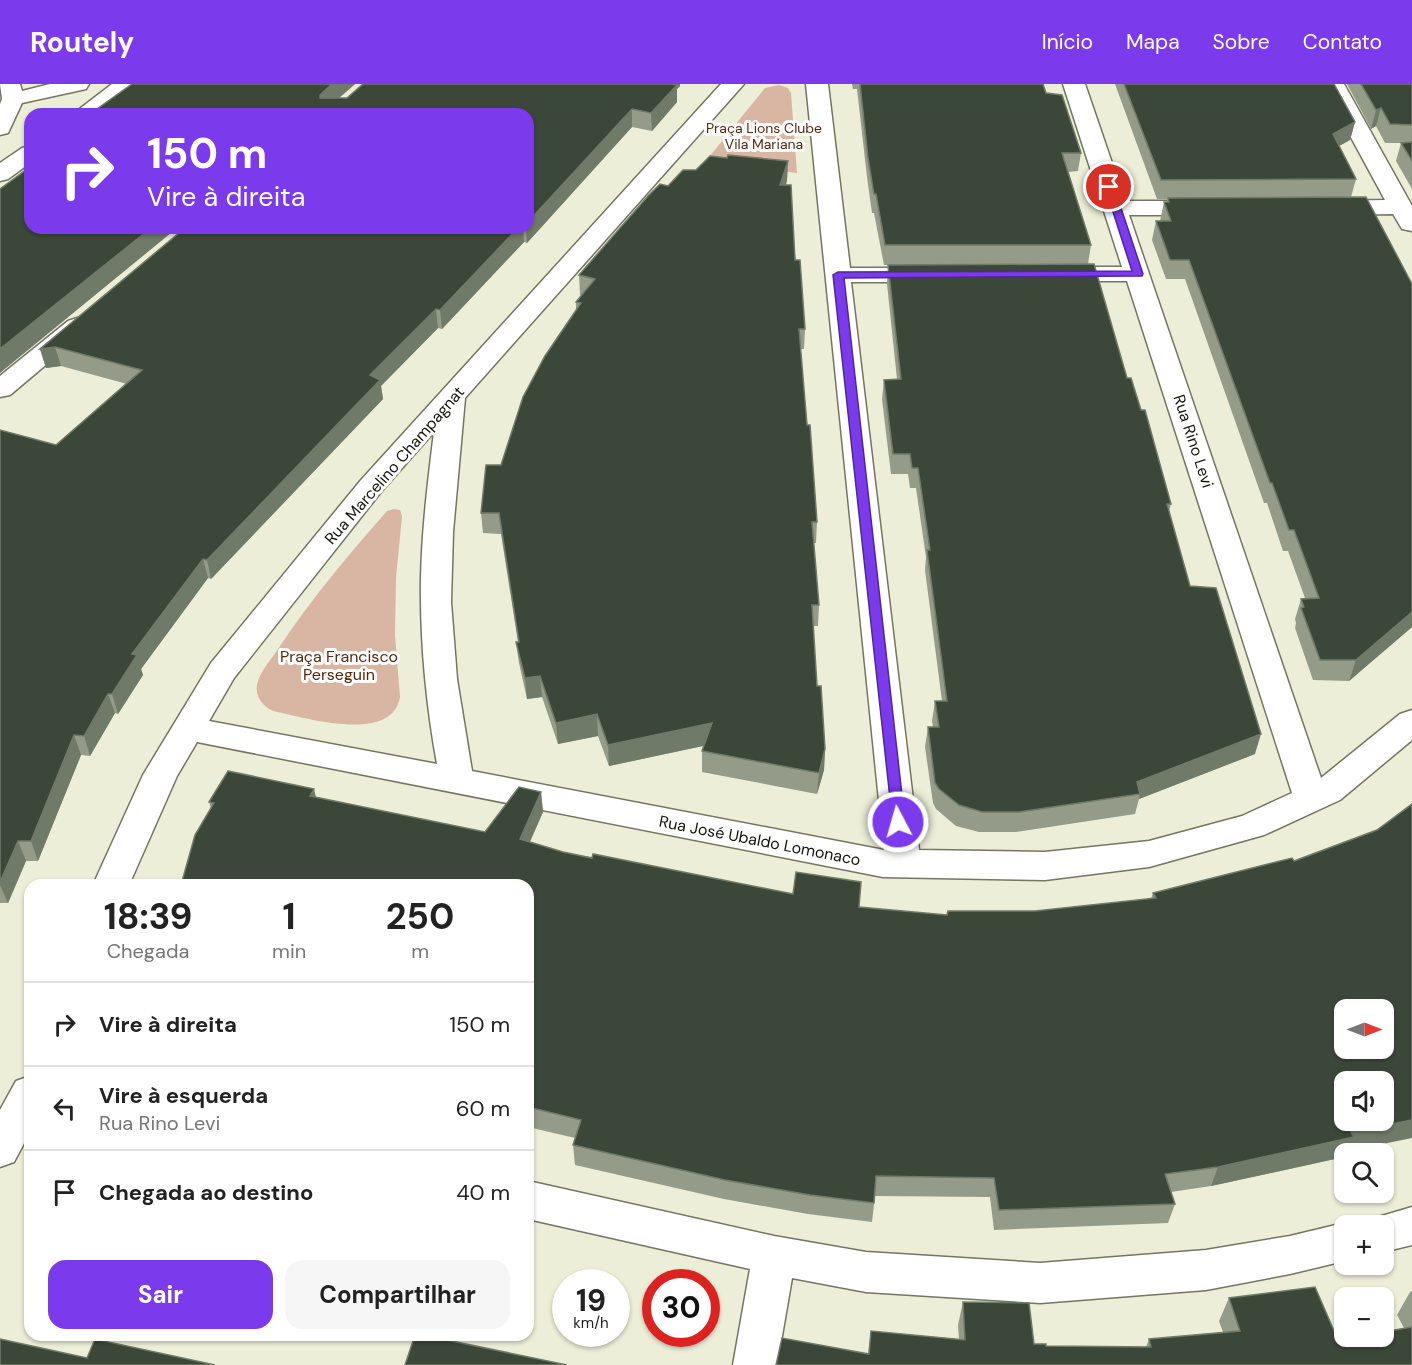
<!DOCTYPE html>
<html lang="pt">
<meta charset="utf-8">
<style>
:root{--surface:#fff;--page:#f6f6f6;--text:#222;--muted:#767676;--line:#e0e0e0;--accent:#7c3aed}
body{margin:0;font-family:"DM Sans",sans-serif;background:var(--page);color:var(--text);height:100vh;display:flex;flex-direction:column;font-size:22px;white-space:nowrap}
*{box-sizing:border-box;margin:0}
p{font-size:20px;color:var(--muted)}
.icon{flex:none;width:33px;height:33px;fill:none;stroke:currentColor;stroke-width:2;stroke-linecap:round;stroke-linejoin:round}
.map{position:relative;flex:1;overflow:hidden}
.side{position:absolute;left:24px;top:795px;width:510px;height:462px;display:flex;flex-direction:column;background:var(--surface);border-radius:18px;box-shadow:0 2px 4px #0004}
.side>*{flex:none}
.banner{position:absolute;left:24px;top:24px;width:510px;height:126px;border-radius:18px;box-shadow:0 2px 4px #0004;background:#7c3aed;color:#fff;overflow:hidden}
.needle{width:39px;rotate:90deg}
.fabs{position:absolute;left:1334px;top:915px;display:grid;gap:12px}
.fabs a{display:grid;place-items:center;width:60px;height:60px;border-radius:12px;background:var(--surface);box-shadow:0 2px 4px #0004;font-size:30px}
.speed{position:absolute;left:552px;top:1185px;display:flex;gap:12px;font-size:30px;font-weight:700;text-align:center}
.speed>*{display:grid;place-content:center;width:78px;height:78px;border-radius:50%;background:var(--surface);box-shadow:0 2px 4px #0004;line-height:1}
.speed small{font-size:15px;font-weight:400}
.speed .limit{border:9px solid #d22;background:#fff;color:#111}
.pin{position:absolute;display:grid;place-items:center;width:51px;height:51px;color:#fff;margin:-26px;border:3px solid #fff;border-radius:50%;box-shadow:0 2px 6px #0007}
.me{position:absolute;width:66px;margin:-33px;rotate:354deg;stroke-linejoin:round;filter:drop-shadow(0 0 4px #0008)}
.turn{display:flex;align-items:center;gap:21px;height:126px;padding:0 24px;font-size:27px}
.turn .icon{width:78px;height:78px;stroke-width:2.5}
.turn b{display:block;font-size:42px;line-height:51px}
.eta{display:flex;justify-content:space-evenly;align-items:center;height:102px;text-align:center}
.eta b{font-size:36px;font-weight:700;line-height:42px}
.primary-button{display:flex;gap:12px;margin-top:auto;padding:12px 24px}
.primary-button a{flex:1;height:69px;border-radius:18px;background:var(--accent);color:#fff;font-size:24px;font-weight:700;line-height:69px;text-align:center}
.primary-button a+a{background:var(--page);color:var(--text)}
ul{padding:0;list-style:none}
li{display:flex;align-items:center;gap:18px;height:84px;padding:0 24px;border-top:2px solid var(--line)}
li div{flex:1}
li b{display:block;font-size:22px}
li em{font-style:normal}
header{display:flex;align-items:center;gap:36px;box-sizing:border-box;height:84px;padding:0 30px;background:var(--accent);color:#fff}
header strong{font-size:28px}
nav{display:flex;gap:33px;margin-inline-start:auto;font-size:21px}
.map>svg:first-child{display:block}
</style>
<header>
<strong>Routely</strong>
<nav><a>Início</a><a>Mapa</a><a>Sobre</a><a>Contato</a></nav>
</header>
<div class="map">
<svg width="1412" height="1281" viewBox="0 0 1412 1281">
<rect width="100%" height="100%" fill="#eceed8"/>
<!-- green -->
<path fill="#d9b6a3" d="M779,1L788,4L791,9L797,89L705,78L765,4Z
M394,425L400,426L402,432L396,494L395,551L400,613C392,661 303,633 273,627C262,622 253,610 258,597C262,585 273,573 280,562C312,514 349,470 387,427Z"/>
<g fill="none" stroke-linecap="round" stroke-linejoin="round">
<!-- minor casing -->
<g stroke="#747662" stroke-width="3">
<path id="minor" d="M0,0H20L22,7L50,0H89L86,5L22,19L8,49L0,51V20L2,15Z
M112,0H137L98,30H73Z
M721,0H744L465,314L453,448L451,518L457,595L472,687L884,766L806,0H828L850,184H933L942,186L945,191L942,196L933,198H851L919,766L1045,768L1149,757L1242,732L1292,709L1127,197H1053L1044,195L1041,190L1044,185L1053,183H1122L1063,0H1085L1125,117H1207L1215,119L1219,124L1215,129L1207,131H1129L1321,694L1400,630L1412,626V656L1340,716L1264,751L1149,783L1045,796L883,793L197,658L177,692L129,801H93L143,691L211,579L361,396ZM434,348C428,397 422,445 421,494C420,556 426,619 437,680L209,637L234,594L381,408Z
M1322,0H1344L1412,122V147L1402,145L1393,130L1328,131L1320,129L1316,124L1320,119L1328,117L1385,116Z
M30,62V79L8,95L0,97V79L22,64Z
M77,234L86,237L90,242L86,247L10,311L0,313V292L68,237Z
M30,992V1048L14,1078L0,1083V1026L16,997Z
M528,1097L774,1152L866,1168L1040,1179L1206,1166L1290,1152L1344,1139L1351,1142H1344V1177L1290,1190L1206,1206L1040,1219L866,1208L792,1194L777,1281H733L750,1185L528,1135Z
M1412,1123V1161L1383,1168V1142H1365L1368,1136Z"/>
</g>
<!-- minor -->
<use href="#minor" fill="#fff" fill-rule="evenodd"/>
</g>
<!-- wall -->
<path fill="#949b88" d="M355,0L339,14H347L363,0H680V2L677,5V18L652,47L632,43L527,159L524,158L442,245L438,244L381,302L383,315L211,495L208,494L141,585L143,591L118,630L115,629L90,672L81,671L38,777H26L8,819H0V346L56,361L127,300L61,282L46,284L40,265L185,144H528V30H90Z
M852,0H1043L1046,9L1081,69L1078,87L1068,88L1091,161L1088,180L1171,420L1169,427L1190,502L1255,670L1139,715L1135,730L1016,748H979L956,742L936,725L933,719L925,663L928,643H933L932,637L935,617H942L925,486L926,473L916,404H910L908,390H891L882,315L884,296L897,295L887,200L888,181H955H884L874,129H872L867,93L857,5H853Z
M1115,0H1334L1355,38L1350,56L1339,62L1356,95L1351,113L1412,200V543L1349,597L1313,596L1295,544L1296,539L1295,535L1301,515L1305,514L1288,467H1283L1267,419H1264L1185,195H1166L1152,156L1156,137H1160L1164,118H1167V115H1157Z
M1347,0H1412V105L1396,77L1401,59H1385L1376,42L1371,45Z
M727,74L788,77L787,96L786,101L805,245L804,265H800L817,438L816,459H813L819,521L818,542H813L817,602L825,665L824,686L817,710L702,688V667L703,662L609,682L598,652L558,660L542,613L527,615L519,579L516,558H518L501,450L483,449L481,429L501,381L576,227V218L582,211H580L579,191L668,102L696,86Z
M541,708L543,728L530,758L563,768L859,823L947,831L1035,827L1151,815L1153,809L1348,1067L1344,1070V1073L1211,1102L1171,1108L1175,1120L1168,1139L994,1146L990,1113L875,1112L872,1138L808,1130L724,1115L575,1081L573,1061L575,1054L528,1043V801L211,724L209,718L316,713L485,748Z
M1412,1207V1281L868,1270L871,1247L959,1255L958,1241L963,1218L1034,1260L1046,1262L1146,1263L1149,1255L1223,1248L1219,1237L1229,1214L1338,1256L1404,1244L1397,1231L1410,1208Z"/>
<!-- shaded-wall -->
<path fill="#707a69" d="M332,0H355L323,28L320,11Z
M667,0H680V2L677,5V18L652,47L651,29Z
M1381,24L1376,42L1371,45L1376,26Z
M632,25V43L527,159L526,144H528V138Z
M1355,38L1350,56L1328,68L1333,50Z
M788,77L787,96L780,121V101Z
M151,144H177L0,289V265Z
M518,144H523L524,158L442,245L440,226Z
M436,225L438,244L381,302L383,315L211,495L207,476L370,291Z
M55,263L61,282L46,284L40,265Z
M203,475L208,494L141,585L143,591L118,630L112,610L132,570Z
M1412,528V543L1349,597L1356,576Z
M540,592L542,613L527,615L525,594Z
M108,610L115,629L90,672L84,652Z
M597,630L598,652L558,660L556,639Z
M712,639V660L609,682L608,661Z
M1261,650L1255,670L1139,715L1140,710L1137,698Z
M74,651L81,671L38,777L31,757Z
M825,665L824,686L817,710L819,689Z
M314,705L319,726L310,712Z
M541,708L543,728L522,775L520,755Z
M18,757L26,777L8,819L0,801V798Z
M1412,1036V1054L1348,1067L1346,1070H1344V1073L1211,1102L1218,1083L1351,1048Z"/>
<!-- building -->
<path fill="#3b4839" stroke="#707a69" stroke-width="1.5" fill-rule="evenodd" d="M132,0H332L320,11V14H347L363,0H672L677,1L651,29L632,25L528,138V30H90Z
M860,0H1043L1046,9L1062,11L1081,69H1062L1091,161H885L876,110H874L868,74Z
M1124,0H1334L1355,38L1333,50L1356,95L1161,96Z
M1361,0H1412V41L1390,40L1381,24L1376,26Z
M1412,58V77L1401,59Z
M728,71L788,77L780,101H791L795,176H800L805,245H799L807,341H810L817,438H812L819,521H812L817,602H821L825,665L819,689L702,667L712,639L608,661L597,630L556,639L540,592L525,594L516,558H519L499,429H481L486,381H501L523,313L545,272L581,219L576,218L595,195L579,191L648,112L660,100L668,102L683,86H696L710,72L727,74Z
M30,83V144H151L0,265V105Z
M1366,113L1412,200V528L1356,576H1320L1301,524L1304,523L1301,515L1319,514L1294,446H1289L1272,399H1270L1189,176H1170L1156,137H1171L1164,118H1169L1168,114Z
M185,144H518L440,226L436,225L370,291L380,296L207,476L203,475L132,570L137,571L112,610H108L84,652L74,651L31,757H18L0,798V346L56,361L142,286L55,263L40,265Z
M1094,180L1127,294H1131L1141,326H1145L1171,420H1167L1190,502L1216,504L1261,650L1137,698L1140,710L1019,728H982L959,721L939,705L935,699L928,643H939L935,617H947L927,466H930L918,384H912L910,370H893L884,296L901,295L888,181Z
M228,687L314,705L310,712L485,748L519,703L541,708L520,755L563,768L592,774L593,770L793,810L796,788L861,798L859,823L947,831L948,827H1035L1156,814L1153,809L1292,774L1294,777L1377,746L1412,720V1036L1351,1048L1354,1053L1218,1083L1165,1090L1175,1120L999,1126L994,1094L876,1092L874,1119L810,1111L725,1096L573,1061L581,1036L528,1023V801H181L195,751L214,719L209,718ZM1344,926H1383V964H1344ZM1344,998H1383V1036H1344Z
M1315,1203L1338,1256L1358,1252H1383V1248L1412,1243V1281H776L782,1254L869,1270L871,1247L965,1256L963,1218L1029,1219L1034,1260H1046V1262L1151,1263L1149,1255L1240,1247L1229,1214Z
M415,1251H423L567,1281H405Z
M0,1255L87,1274L95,1255L215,1281H0Z"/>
<!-- route -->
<path fill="#7c3aed" stroke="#51269a" stroke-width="1.5" d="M1109,100L1114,103L1143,190L1142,192L844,194L905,738L898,743L893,742L833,191L838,188L1132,187L1105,103Z"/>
<g text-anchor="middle" stroke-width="6" stroke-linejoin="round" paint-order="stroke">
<!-- far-park labels -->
<g font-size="14" fill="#54280b" stroke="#fff">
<text x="764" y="49">Praça Lions Clube<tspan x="764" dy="16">Vila Mariana</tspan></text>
</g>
<!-- street labels -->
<g font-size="16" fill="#12130c" stroke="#fff">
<text transform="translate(1194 357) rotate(72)" y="6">Rua Rino Levi</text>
<text transform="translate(394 381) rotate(-49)" y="6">Rua Marcelino Champagnat</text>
<text transform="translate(760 756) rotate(11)" y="6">Rua José Ubaldo Lomonaco</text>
</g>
<!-- park labels -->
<g font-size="16" fill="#54280b" stroke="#fff">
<text x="339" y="578">Praça Francisco<tspan x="339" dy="18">Perseguin</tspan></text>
</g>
</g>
</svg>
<div class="fabs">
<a><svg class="needle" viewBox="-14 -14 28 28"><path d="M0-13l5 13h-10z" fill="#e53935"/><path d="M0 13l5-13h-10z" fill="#767676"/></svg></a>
<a><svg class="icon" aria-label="sound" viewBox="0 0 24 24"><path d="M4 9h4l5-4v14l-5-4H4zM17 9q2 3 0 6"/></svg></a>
<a><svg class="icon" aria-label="search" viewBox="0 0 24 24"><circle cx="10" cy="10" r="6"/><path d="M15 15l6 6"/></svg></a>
<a>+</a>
<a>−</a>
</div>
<div class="speed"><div>19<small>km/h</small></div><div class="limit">30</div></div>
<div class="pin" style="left:1109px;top:103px;background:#d93025"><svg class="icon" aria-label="arrive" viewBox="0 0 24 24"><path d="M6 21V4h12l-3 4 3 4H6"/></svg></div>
<svg class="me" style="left:898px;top:738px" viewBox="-20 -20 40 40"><circle r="17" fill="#7c3aed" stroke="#fff" stroke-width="3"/><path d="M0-11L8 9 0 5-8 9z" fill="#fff"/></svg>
<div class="banner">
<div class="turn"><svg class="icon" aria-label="right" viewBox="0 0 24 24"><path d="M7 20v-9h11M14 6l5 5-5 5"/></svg><div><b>150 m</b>Vire à direita</div></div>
</div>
<section class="side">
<div class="eta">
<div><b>18:39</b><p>Chegada</p></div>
<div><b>1</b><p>min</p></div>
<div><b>250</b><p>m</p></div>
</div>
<ul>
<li><svg class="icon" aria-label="right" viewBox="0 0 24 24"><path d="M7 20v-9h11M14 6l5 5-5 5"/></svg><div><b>Vire à direita</b></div><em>150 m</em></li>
<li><svg class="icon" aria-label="left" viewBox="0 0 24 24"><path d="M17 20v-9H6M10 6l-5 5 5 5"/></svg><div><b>Vire à esquerda</b><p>Rua Rino Levi</p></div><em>60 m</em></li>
<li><svg class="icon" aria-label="arrive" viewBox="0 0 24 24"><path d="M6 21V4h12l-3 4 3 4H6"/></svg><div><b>Chegada ao destino</b></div><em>40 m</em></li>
</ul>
<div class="primary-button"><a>Sair</a><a>Compartilhar</a></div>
</section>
</div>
